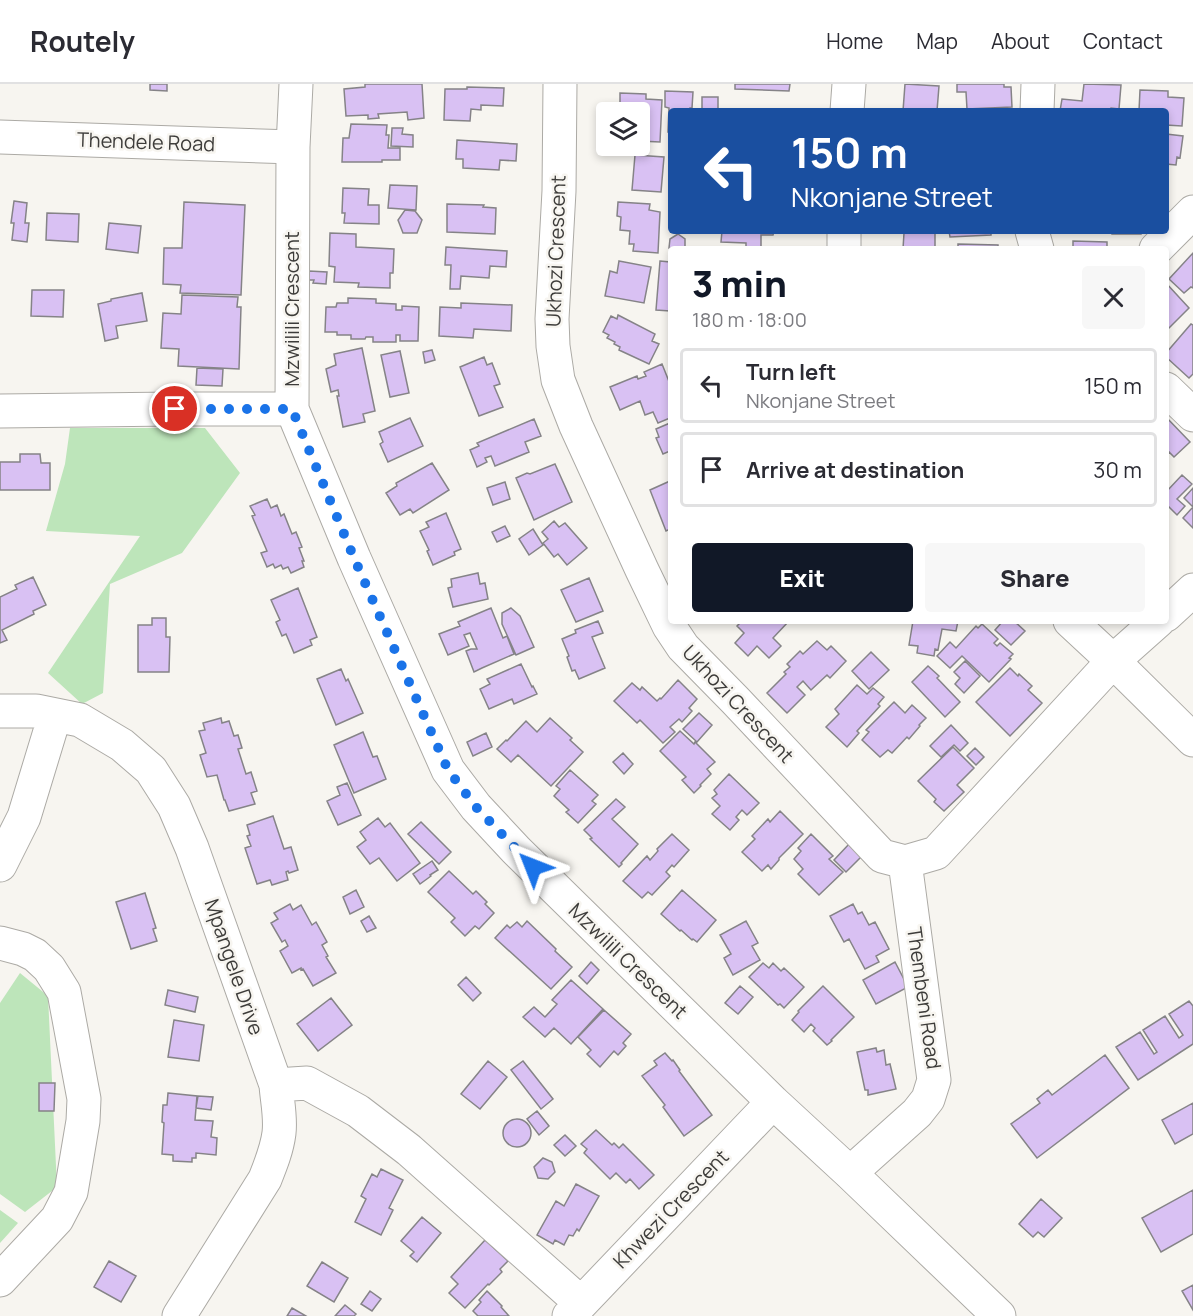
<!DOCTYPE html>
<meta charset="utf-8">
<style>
:root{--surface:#fff;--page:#f7f7f7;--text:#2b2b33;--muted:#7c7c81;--line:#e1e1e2;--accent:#111827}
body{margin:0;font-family:Manrope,sans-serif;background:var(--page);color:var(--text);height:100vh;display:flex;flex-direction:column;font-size:22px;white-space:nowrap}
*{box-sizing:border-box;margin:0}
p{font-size:20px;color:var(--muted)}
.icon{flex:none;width:33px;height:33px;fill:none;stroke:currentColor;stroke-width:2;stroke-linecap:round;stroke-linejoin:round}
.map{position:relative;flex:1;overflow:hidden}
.sheet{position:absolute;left:668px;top:162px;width:501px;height:378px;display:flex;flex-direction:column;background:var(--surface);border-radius:6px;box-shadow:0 3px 9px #0003}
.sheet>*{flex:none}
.guide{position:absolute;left:668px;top:24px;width:501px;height:126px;border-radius:6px;box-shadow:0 3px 9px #0003;background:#1a4fa0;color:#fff;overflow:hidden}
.fabs{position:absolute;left:596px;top:18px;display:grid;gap:12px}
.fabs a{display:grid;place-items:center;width:54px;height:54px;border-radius:6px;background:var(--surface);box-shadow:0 3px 9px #0003;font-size:30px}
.pin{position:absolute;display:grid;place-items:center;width:51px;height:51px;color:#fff;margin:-26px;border:3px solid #fff;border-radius:50%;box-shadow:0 2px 6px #0007}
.me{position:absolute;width:66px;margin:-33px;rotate:315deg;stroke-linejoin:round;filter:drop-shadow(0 0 4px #0008)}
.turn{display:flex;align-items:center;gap:21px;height:126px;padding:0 24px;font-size:27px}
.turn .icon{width:78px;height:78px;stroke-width:2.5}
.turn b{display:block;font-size:42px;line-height:51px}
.round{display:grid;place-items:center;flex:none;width:63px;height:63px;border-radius:6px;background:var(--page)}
.summary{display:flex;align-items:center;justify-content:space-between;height:102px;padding:0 24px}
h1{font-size:36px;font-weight:800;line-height:45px;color:var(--accent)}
.primary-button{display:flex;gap:12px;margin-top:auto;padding:12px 24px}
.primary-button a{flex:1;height:69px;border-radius:6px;background:var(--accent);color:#fff;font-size:24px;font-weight:800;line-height:69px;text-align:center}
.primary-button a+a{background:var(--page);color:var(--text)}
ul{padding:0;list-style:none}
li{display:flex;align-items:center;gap:18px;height:75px;margin:0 12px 9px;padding:0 12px;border:3px solid var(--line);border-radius:6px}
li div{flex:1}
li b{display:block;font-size:22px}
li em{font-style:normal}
header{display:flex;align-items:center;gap:36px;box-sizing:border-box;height:84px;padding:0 30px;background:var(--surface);border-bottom:2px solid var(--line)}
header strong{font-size:28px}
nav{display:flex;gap:33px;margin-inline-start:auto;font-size:21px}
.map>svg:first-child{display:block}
</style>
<header>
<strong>Routely</strong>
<nav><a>Home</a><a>Map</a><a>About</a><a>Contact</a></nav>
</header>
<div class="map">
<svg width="1193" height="1232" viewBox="0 0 1193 1232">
<rect width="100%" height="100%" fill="#f7f5f0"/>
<!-- green -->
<path fill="#bde5ba" d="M70,344H205L240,389L182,469L110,500L103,609L82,620L48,589L140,452L46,447L65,380Z
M20,889L48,912L57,1103L25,1128L0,1110V919Z
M0,1126L18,1139L0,1159Z"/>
<!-- building -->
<path fill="#d9c1f3" stroke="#858387" stroke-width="1.5" d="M150,0H167V7L150,6Z
M365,0H422L424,34L408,36L407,28L378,30L379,34L368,35V31L346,32L344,5L365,3Z
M735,0H790L789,7L735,5Z
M905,0L939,2L937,27H903Z
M957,0H1004V3H1011L1012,23L967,25L966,8H957Z
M1084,0L1121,1L1119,25L1111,24L1110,27H1060L1062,15L1082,17Z
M467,3L504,4L503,22L481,21V26L471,25L470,37L444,36L445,5H467Z
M1140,6L1168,7V13L1184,14L1182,42L1166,41V27H1139Z
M665,7L693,8L692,24H690V27H670V48H668L669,24L665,23Z
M620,9L646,10V15L662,16L660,58L639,57V28H622V22H620Z
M702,13H718V27H702Z
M351,40L387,41L386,51H389L388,64H400V76H382V78H342L343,54H349Z
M392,44H403L402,50L413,51V63L391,62Z
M1166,50L1183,52L1180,74L1177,73L1176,81L1166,80Z
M457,56L517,60L516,77L500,76L499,86L463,84V75H456Z
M635,71L664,73L661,108L632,106Z
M390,101L417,102L416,126L388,124Z
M343,104L369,105L368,121H379V140L344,139L345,129H342Z
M14,117L27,119L25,139H29L27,158L12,156L14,139H11Z
M184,118L245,121L241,211L180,209L181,201L163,200L164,164H182Z
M618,118L650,120L649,126L660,128L658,169L633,167L634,160H629L630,147L620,146L621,133L617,132Z
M447,120L484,121L483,123L496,124L495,150L447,148Z
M405,126L415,127L422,136L417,149H403L398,136Z
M47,129L79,130L78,158L46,156Z
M109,139L141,142L138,169L106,165Z
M722,147H774L773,151H761V165L746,164V159L721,158Z
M896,147H935V165H903L904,149L896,148Z
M949,147H991V151L950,153Z
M1112,147H1141V150H1112Z
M330,149L356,150V163L394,165L393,189H390V204L358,203L359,199L334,198L335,183L329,182Z
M678,150L685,155V165L669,164L670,155Z
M1073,157L1107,158V165H1073Z
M958,160L998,161V165H958Z
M446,163L507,167L506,183L490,182L489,194L461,192L460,205H450L451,181H445Z
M1193,169V204L1191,203L1184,209L1169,195Z
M619,177L651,183L644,219L605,212L610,187L617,189Z
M660,177L670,178V227L656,226Z
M309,187L327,188L326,200L313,199L314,196H309Z
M1166,199L1189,224L1166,247Z
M32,206H64L63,233L31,232Z
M142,209L147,237L116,242L118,254L105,257L98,220L111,217V215Z
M182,211L238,213L237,223H241L239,285L178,282L179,265L161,264L163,229L181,230Z
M348,214L376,215V219L396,220V226H402V222L419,223L418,257H400V251H396V258H373V253H366L365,255H351V251H337V248H325L326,223H336L337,219H348Z
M461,219L512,221L511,247L474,245L473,254L439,252L440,223L461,224Z
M618,231L655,250L652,257L659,260L649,280L619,266L620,263L614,260L615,258L607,254L609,251L603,248L611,232L617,235Z
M1191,240L1193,241V290L1189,294L1166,273V269Z
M362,264L375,327L363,330L365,338L343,343L337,312H339L338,306L331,308L326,285L336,281L334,270Z
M432,266L435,276L425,279L423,268Z
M400,267L409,309L390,313L381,271Z
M484,273L487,281L492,279L500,300L494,302L503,323L479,332L460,283Z
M662,280L670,300V334L658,339L653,328L645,331L640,317L620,326L610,303L637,292L638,295L646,292L644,288Z
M197,284L223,285L222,302L196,301Z
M1166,333L1190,358L1174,373L1169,368L1166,372Z
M410,334L423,362L388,378L380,360L383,358L379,348Z
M534,335L541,352L525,358L529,368L495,382L491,372L485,374L487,378L477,383L470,366L479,362L477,359Z
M670,339V367L663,370L656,354L659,353L656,345Z
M20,370H40L41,379H50V406H0V378H20Z
M432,379L449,406L413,429L410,425L400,431L386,409L397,402L396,399Z
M555,380L572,418L534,436L516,394L527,389L530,390Z
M1182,391L1192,400L1177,415L1185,422L1177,431L1166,420V408Z
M670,397V445L666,447L650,406Z
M505,398L510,415L493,421L487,404Z
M1193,404V423L1184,414Z
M267,415L271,424L277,421L281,432L284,430L292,450L296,448L302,463L299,464L304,477H302L304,483L291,489L288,483L283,485L281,481L275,484L273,480L267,483L261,469L267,467L252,432L255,431L250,422Z
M1193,423V444L1183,434Z
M446,429L461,465L454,468L455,471L433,481L427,467L429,466L420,447L429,443L426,438Z
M554,437L559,443L565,439L587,464L567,481L558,470L554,473L543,459L548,455L542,448Z
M505,442L510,452L497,458L492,448Z
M533,445L543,461L529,471L519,455Z
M478,489L480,500L485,499L488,515L453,523L448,504L452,503L451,495Z
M33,493L46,521L33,527L34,530L2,546L7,556L0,559V513L17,505L15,501Z
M589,494L603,527L576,538L561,506Z
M298,504L317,553L310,556L312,561L294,569L286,550L282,552L276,538L280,536L271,516Z
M491,524L503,554L507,552L514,570L482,584L474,588L466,567L471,565H477L470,549L464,551L469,562L448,571L439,550L460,542L458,538Z
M511,524L520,532L534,563L516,571L502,540V529Z
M152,534H166V553H170L169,588H138V541H152Z
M598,537L603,549L592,553L605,584L579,595L575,586L572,587L567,573L569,572L562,555L576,549L575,546Z
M742,537H789L773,554L781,562L769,574L757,562L748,572L735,559L744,549L737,542Z
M913,537H958L956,547L942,545L938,566L935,565L934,572L917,569L918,562L909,561Z
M1003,537H1014L1025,547L1011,561L995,546Z
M982,540L998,555L994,559L997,562L1000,559L1013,570L1009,574L1011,575L989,598L962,572L950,584L937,572L950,558L956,564L976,542L978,544Z
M817,557L827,566L831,562L846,577L830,594L827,591L811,606L803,597L797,603L805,611L787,629L767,609L786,590L784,588L790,583L787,580L800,567L803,570Z
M871,568L889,586L869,605L852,587Z
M965,577L980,592L964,609L955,600L960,594L954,588Z
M521,580L532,603L533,602L537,610L514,620L512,615L489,625L480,605L490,600L487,595Z
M928,582L939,592L937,594L960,618L945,633L912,598Z
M1010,584L1018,592L1019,590L1032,602L1028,606L1042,619L1010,652L976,618Z
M341,585L346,597L348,595L363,629L336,641L317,595Z
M678,596L697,615L689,624L692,627L682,638L679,635L670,643L675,648L663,659L640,636L637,639L614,617L632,599L640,606L642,603L657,617L660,614L661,615Z
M857,601L867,610L873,604L884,613L878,620L880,622L857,647L859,649L847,663L826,643L839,630L835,625Z
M894,618L905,629L912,621L926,634L919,641L920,642L909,655L907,653L892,669L888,666L880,673L862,656L869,648L866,646Z
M699,629L712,641L697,658L683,645Z
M221,634L222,639L229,637L234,652L238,651L242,664L238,665L246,690L251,688L257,707L251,709L255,720L229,727L225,716H224L217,691L207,693L200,671L206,669L199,647L205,646L203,639Z
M550,634L572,654L570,656L583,668L551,702L518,671L511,678L497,665L506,656L507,657L526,637L537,648Z
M951,641L968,659L960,667L954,661L941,673L930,662Z
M680,647L694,660L695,658L715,678L707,685L711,690L700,701L701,702L694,709L682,696L686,693L660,667Z
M363,648L373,673L377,672L386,695L354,709L334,661Z
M486,649L492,663L473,672L467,658Z
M953,663L974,684L957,701L964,708L944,727L934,718L936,715L918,697Z
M975,664L984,673L976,681L967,672Z
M623,669L633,680L624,690L613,678Z
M570,686L598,711L592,717L596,720L578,739L566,728L569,726L554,712L560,705L556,702Z
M729,690L759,719L747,731L742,726L736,733L739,736L730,746L712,730L720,722L712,714L717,710L714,706Z
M347,699L361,731L338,741L327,717L340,711L337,703Z
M616,715L625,723L612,735L638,760L621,779L622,780L619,783L590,755L592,754L584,746Z
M780,727L803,750L779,774V776L771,785L768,781L762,787L742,768L755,755L752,752L768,735L770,738Z
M273,732L284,765L291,763L298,786L289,789L288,787L286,788L288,796L272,801L270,796L257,800L245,764L251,762L247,752L250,751L247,741Z
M378,734L385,743L390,739L420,779L397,797L379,774L370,780L357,763L366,756L360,748Z
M421,738L451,768L439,780L408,750Z
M672,750L689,766L674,783L672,781L666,788L670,792L652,811L648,808L642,814L623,797L647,772L650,776L658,767L657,765Z
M811,750L833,772L829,775L843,788L819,811L798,790L803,785L794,775L801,767L798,764Z
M850,759L863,771L846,788L834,776Z
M432,777L438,786L430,791L431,792L420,800L413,790Z
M449,787L473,810L476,807L487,818L485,820L494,829L479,845L475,842L465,852L451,838L455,834L428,808Z
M356,806L364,823L350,830L343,813Z
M682,806L716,836L697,858L693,855L692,856L681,846L680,847L661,830Z
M145,809L156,844L153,845L157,857L131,865L116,818Z
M290,820L293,826L301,821L312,841L316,838L327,858L322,861L328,872L326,873L336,889L313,902L303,885L301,886V884L292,889L280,867L288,862L285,856L282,858L271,839L278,835L274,829Z
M853,820L858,830L862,828L869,841L875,838L889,865L876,872L879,878L865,885L849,855L844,858L830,832Z
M369,832L376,844L367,848L361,837Z
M527,837L556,865L555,867L572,883L551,905L495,854L507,841L510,844L517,838L522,843Z
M746,837L758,859L752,862L760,876L733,891L724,874L731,870L720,851Z
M591,878L599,886L587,900L579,892Z
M895,878L908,903L876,920L863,896Z
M763,879L769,884L773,879L781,887L784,884L804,903L784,924L780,920L778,921L749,893Z
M466,893L481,909L473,917L458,901Z
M571,896L603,925L571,960L554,944L545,953L523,933L534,923L545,933L557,920L552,916Z
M740,902L753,913L738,930L725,919Z
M823,902L854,933L831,956L832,957L827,961L813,947L815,944L811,940L804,948L792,936L799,928L798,927Z
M168,906L198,913L195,928L165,921Z
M331,914L352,941L318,967L297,940Z
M1189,917L1193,922V960L1138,996L1116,963L1140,948L1154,970L1157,968L1143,946L1165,932L1179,954L1183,951L1169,930Z
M604,926L631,950L623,959L626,962L618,971L614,967L600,983L587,970L591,966L578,953Z
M174,936L204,941L199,977L168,973Z
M876,964L877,968L884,966L886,981L890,980L896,1005L868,1011V1006H865L857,968Z
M665,969L672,977L673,976L680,986L679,987L712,1031L684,1052L663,1023L665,1021L642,992L657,981L654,977Z
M1105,971L1129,1004L1037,1074L1011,1040L1040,1019L1037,1015L1048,1006L1052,1011Z
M488,977L507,993L480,1025L461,1010Z
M523,977L553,1015L541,1025L511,986Z
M39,999H55L54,1027H39Z
M168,1009L197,1012L195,1036L213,1037L211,1053L217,1054L216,1071L196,1069V1074H192V1078L173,1077V1071L162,1070L164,1039L162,1038L163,1021H167Z
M198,1012L213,1013L211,1026L196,1024Z
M1193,1019V1050L1175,1060L1162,1036Z
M537,1027L549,1042L539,1051L527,1035Z
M503 1049a14 14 0 1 1 28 0a14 14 0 1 1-28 0Z
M596,1046L612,1061L614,1059L619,1064L623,1060L654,1091L639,1105L630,1095L626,1099L616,1089L610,1095L584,1069L587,1065L581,1060Z
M565,1051L576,1062L565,1072L554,1061Z
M543,1074L552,1078L555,1088L548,1095L538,1094L534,1083Z
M381,1085L403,1096L389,1124L393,1126L381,1151L355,1138L366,1115L361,1112L372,1090L377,1093Z
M576,1100L599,1112L579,1147L577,1145L573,1152L569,1151L564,1161L555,1156L553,1160L537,1151L556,1117L564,1122Z
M1193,1106V1150L1161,1168L1142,1134Z
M1041,1115L1062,1134L1044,1153L1038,1148L1033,1153L1019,1140Z
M422,1133L441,1149L417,1178L410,1172L414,1168L401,1157Z
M485,1156L508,1177L500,1185L502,1188L489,1201L488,1200L465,1224L449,1209L458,1200L451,1193Z
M109,1177L136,1192L121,1218L94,1203Z
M322,1178L348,1194L334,1218L307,1202Z
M1193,1201V1226L1182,1207Z
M370,1207L381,1215L372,1227L361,1220Z
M487,1207L502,1222L501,1223L509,1232H478L473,1227L481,1218L479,1216Z
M345,1221L356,1230L354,1232H335Z
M292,1224L306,1232H287Z"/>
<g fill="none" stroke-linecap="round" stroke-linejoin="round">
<!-- minor casing -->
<g stroke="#acaaa5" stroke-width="35">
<path id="minor" d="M296,0L293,63L292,325L354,474L448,686L476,723L516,766L773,1018L850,1089L999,1232
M560,0L559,107L552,235L553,262L558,296L576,342L642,486L669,542L683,563L735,616L882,772L905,778L936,769L1113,577L1158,537
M847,27L849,0
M1037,27L1038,0
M0,53L293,63
M1032,147L1037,165
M844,165V147
M1156,165L1193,128
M1166,305L1193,331
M0,327L175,325H292
M1166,531L1193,506
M1070,537L1113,577L1193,656
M0,627H36L80,636L122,661L151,686L174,722L192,764L276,1001C277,1016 281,1033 279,1049C277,1065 271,1080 265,1095L179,1232
M0,781L24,733L55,631
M0,859L23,865L35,871L49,884L64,908L84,1015L83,1037L71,1108L57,1135L0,1196
M276,1001L307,999L358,1027L409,1066L581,1219
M850,1089L917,1029L928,1015L934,996L905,778
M569,1232L773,1018"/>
</g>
<!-- minor -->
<use href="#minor" stroke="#fff" stroke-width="33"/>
</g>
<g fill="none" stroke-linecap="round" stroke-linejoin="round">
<!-- route -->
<path stroke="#1a73e8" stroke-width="10" stroke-dasharray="0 18" d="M175,325H292L354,474L448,686L476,723L533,783"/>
</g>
<g text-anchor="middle" stroke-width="5" stroke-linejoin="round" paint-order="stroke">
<!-- street labels -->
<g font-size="20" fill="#3d3c3a" stroke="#f7f5f0">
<text transform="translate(146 58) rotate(2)" y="7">Thendele Road</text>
<text transform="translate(556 167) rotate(-88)" y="7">Ukhozi Crescent</text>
<text transform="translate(292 225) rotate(-90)" y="7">Mzwilili Crescent</text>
<text transform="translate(738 620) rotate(47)" y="7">Ukhozi Crescent</text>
<text transform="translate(628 877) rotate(44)" y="7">Mzwilili Crescent</text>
<text transform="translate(234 883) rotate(71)" y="7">Mpangele Drive</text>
<text transform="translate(924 914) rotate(82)" y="7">Thembeni Road</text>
<text transform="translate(671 1125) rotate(-46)" y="7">Khwezi Crescent</text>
</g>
</g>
</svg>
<div class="fabs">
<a><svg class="icon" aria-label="layers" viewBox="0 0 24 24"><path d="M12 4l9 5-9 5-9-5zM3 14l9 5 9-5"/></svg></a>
</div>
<div class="pin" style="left:175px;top:325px;background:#d93025"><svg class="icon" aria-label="arrive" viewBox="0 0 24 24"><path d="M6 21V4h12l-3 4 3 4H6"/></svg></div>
<svg class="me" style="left:533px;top:783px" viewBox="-20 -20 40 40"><path d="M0-17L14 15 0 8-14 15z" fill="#1a73e8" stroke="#fff" stroke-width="4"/></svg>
<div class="guide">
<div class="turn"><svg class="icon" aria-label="left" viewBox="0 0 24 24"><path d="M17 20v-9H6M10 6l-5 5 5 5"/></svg><div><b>150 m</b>Nkonjane Street</div></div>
</div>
<section class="sheet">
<div class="summary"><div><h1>3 min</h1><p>180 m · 18:00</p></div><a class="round"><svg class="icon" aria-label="close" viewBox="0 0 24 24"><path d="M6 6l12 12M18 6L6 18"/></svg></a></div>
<ul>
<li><svg class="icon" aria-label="left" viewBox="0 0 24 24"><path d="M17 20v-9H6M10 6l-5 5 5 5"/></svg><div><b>Turn left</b><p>Nkonjane Street</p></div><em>150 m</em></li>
<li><svg class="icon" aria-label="arrive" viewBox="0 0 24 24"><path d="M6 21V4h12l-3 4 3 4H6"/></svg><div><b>Arrive at destination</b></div><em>30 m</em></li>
</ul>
<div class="primary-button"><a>Exit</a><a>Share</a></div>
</section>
</div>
